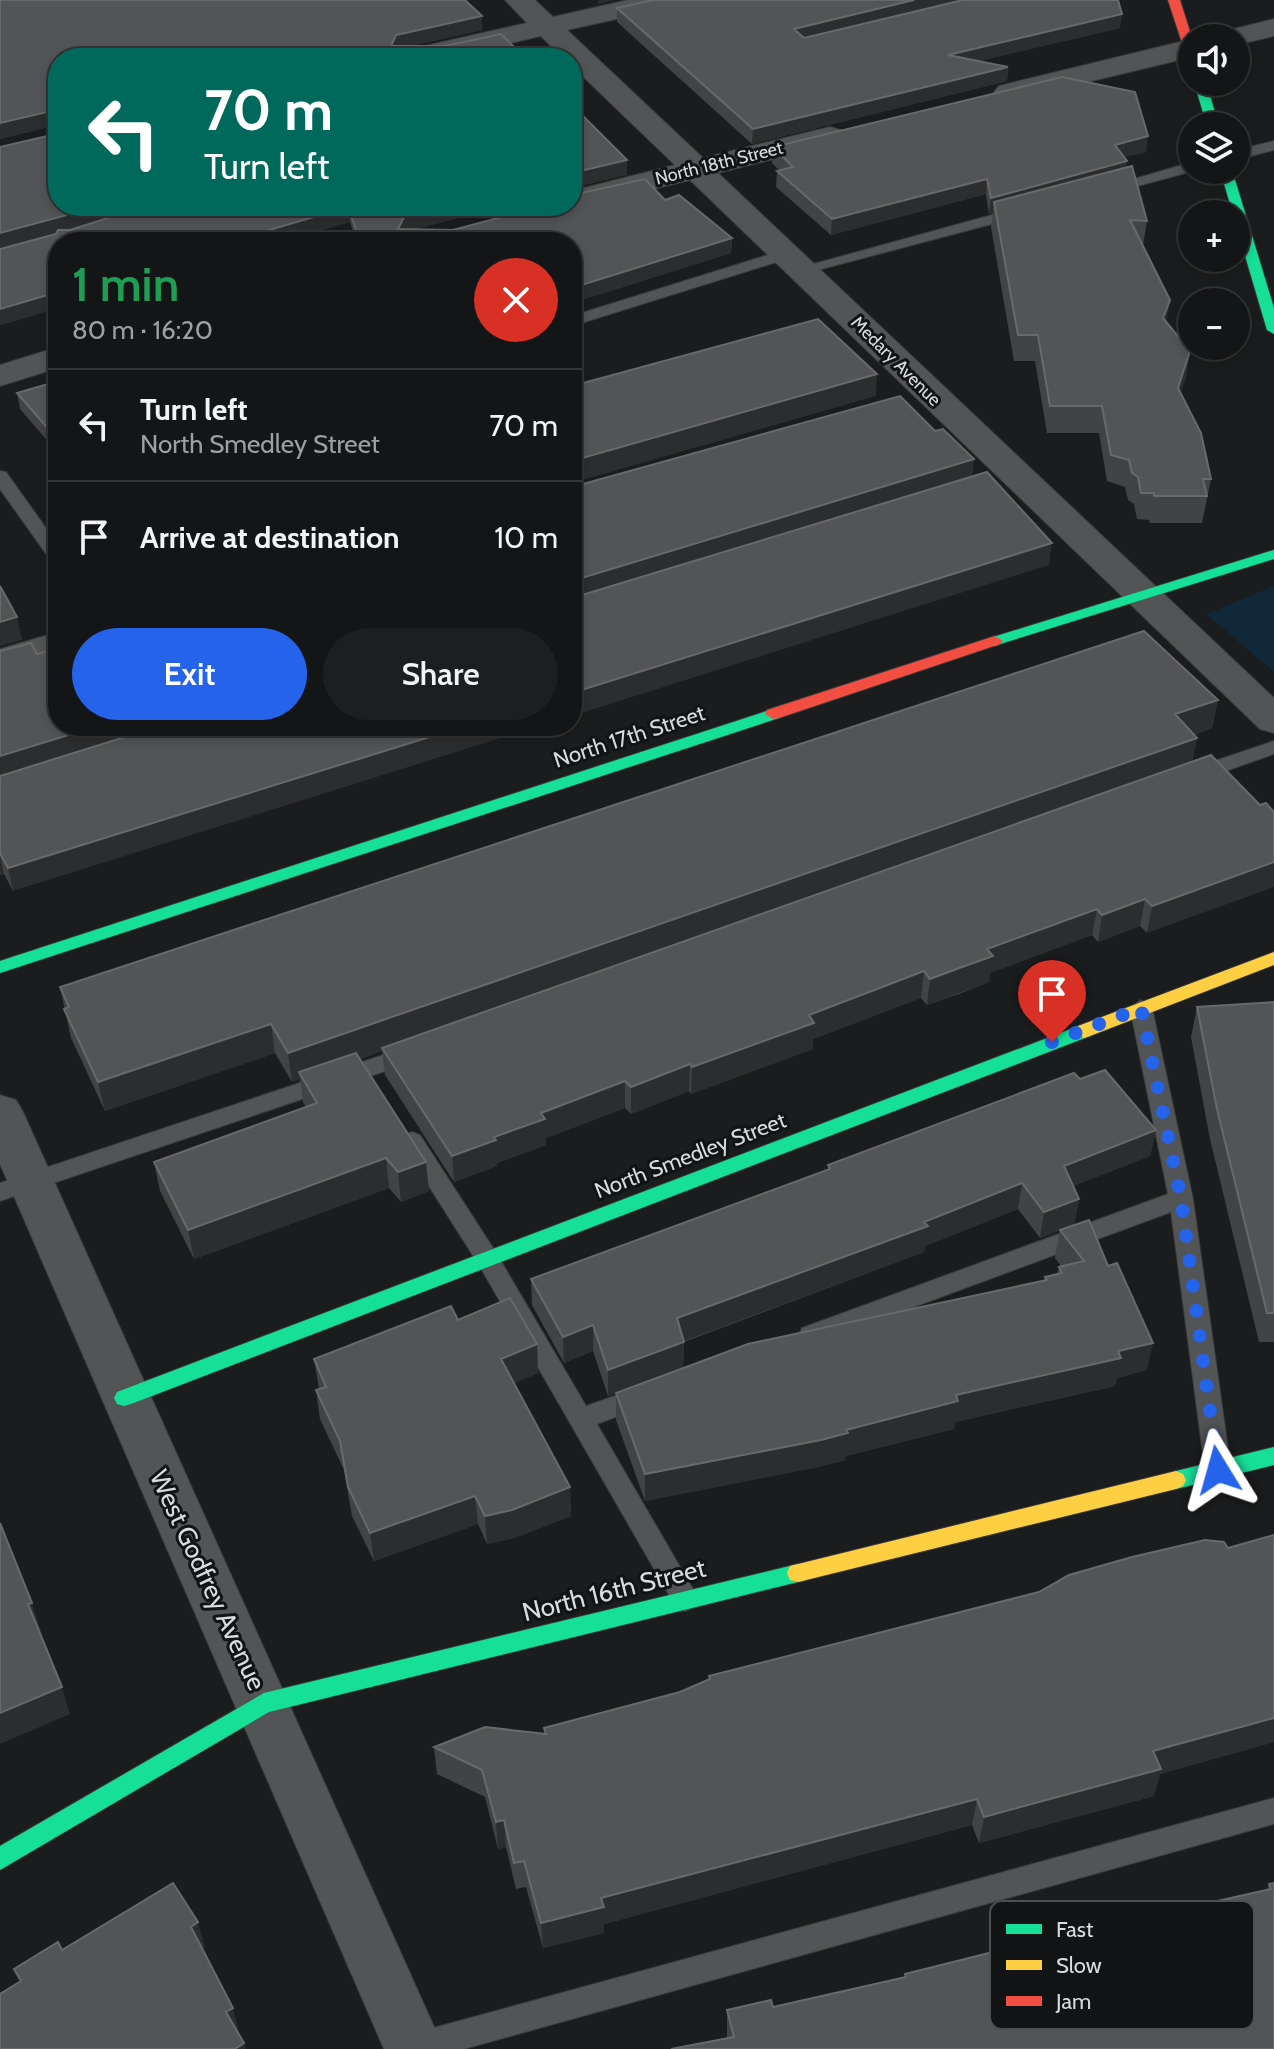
<!DOCTYPE html>
<meta charset="utf-8">
<style>
:root{--surface:#141516;--page:#1d1e1f;--text:#f1f3f6;--muted:#9d9fa1;--line:#333435;--accent:#2563eb}
body{margin:0;font-family:Cabin,sans-serif;background:var(--page);color:var(--text);height:100vh;display:flex;flex-direction:column;font-size:30px;white-space:nowrap}
*{box-sizing:border-box;margin:0}
p{font-size:26px;color:var(--muted)}
.icon{flex:none;width:44px;height:44px;fill:none;stroke:currentColor;stroke-width:2;stroke-linecap:round;stroke-linejoin:round}
.map{position:relative;flex:1;overflow:hidden}
.sheet{position:absolute;left:48px;top:232px;width:534px;height:504px;display:flex;flex-direction:column;background:var(--surface);border-radius:32px;box-shadow:0 4px 12px #0003,0 0 0 2px var(--line)}
.sheet>*{flex:none}
.hud{position:absolute;left:48px;top:48px;width:534px;height:168px;border-radius:32px;box-shadow:0 4px 12px #0003,0 0 0 2px var(--line);background:#00695c;color:#fff;overflow:hidden}
.tools{position:absolute;left:1178px;top:24px;display:grid;gap:16px}
.tools a{display:grid;place-items:center;width:72px;height:72px;border-radius:50%;background:var(--surface);box-shadow:0 4px 12px #0003,0 0 0 2px var(--line);font-size:40px}
.pin{position:absolute;display:grid;place-items:center;width:68px;height:68px;color:#fff;margin:-82px -34px;border-radius:50% 50% 50% 0;rotate:-45deg;box-shadow:0 0 8px #0007}
.pin .icon{rotate:45deg}
.me{position:absolute;width:88px;margin:-44px;rotate:352deg;stroke-linejoin:round;filter:drop-shadow(0 0 6px #0008)}
.turn{display:flex;align-items:center;gap:28px;height:168px;padding:0 24px;font-size:36px}
.turn .icon{width:104px;height:104px;stroke-width:2.5}
.turn b{display:block;font-size:56px;line-height:68px}
.round{display:grid;place-items:center;flex:none;width:84px;height:84px;border-radius:42px;background:var(--page)}
.head{display:flex;align-items:center;justify-content:space-between;height:136px;padding:0 24px}
h1{font-size:48px;font-weight:600;line-height:60px;color:#1e9e55}
.cta{display:flex;gap:16px;margin-top:auto;padding:16px 24px}
.cta a{flex:1;height:92px;border-radius:48px;background:var(--accent);color:#fff;font-size:32px;font-weight:600;line-height:92px;text-align:center}
.cta a+a{background:var(--page);color:var(--text)}
ul{padding:0;list-style:none}
li{display:flex;align-items:center;gap:24px;height:112px;padding:0 24px;border-top:2px solid var(--line)}
li div{flex:1}
li b{display:block;font-size:30px}
li em{font-style:normal}
.map>svg:first-child{display:block}
</style>
<div class="map">
<svg width="1274" height="2049" viewBox="0 0 1274 2049">
<rect width="100%" height="100%" fill="#1b1c1d"/>
<!-- green -->
<path fill="#112839" d="M1274,586V672L1206,614Z"/>
<g fill="none" stroke-linecap="round" stroke-linejoin="round">
<!-- lane casing -->
<g stroke="#37393a" stroke-width="2">
<path id="lane" d="M1274,141V150L1236,160V150Z
M1192,162V170H1197L1108,194L1100,189Z
M1021,207L1026,209V215L803,274L795,269Z
M787,249L793,251V257L572,326V316Z
M0,471L6,472L58,545V559L49,558L0,489Z
M1274,741V754L1192,783L1182,776L1185,771Z
M1141,1000L1152,1008L1193,1199L1231,1470L1227,1478L1218,1481L1209,1478L1205,1470L1171,1212L811,1345L802,1342L799,1335L802,1328L1168,1194L1130,1008Z
M410,1046L418,1048L421,1054L418,1060L0,1201V1183Z
M412,1132L420,1135L495,1251L586,1406L643,1386L652,1389L655,1396L652,1403L597,1424L694,1591L698,1599L694,1607L685,1611L676,1607L479,1265L404,1147L401,1141L404,1135Z
M1274,1798V1824L464,2049H396L400,2038L411,2034Z"/>
</g>
<!-- street casing -->
<g stroke="#37393a" stroke-width="2">
<path id="street" d="M505,0H535L553,17L628,0H679L675,6L567,30L703,158L830,127L841,130L845,136L841,142L718,173L1274,698V733L1260,729L690,180L572,209L561,207L572,206V191L675,165L572,66V58H563L541,36L446,58H394L398,52L527,23Z
M1274,19V36L1236,45V38H1217L1221,32Z
M1192,39V57L1009,101L999,98L994,92L999,86Z
M58,347V368L0,386V365Z
M58,632V656L0,673V649Z
M0,1095L16,1100L23,1112L444,2049H384L0,1164Z"/>
</g>
<!-- fast casing -->
<g stroke="#37393a" stroke-width="2">
<path id="fast" d="M1194,82H1206L1219,126H1207Z
M1220,170H1232L1274,308V334L1267,330L1236,225V214H1233Z
M1274,550V559L1000,644L995,646L987,641L990,638Z
M773,709L781,714L779,718L0,973V961Z
M1084,1024L1090,1026L1093,1031L1090,1036L131,1404L124,1406L117,1404L114,1398L117,1392Z
M1274,1447V1465L1176,1489L1169,1486L1166,1480L1169,1474L1176,1471Z
M798,1564L806,1566L809,1573L806,1580L798,1582L269,1712L0,1870V1846L264,1693Z"/>
</g>
<!-- slow casing -->
<g stroke="#37393a" stroke-width="2">
<path id="slow" d="M1274,952V965L1090,1036L1084,1038L1075,1031L1078,1026Z
M1176,1471L1183,1474L1186,1480L1183,1486L1176,1489L798,1582L790,1580L787,1573L790,1566L798,1564Z"/>
</g>
<!-- jam casing -->
<g stroke="#37393a" stroke-width="2">
<path id="jam" d="M1168,0H1180L1192,38V59L1186,55Z
M995,636L1003,641L1000,644L779,718L773,719L765,714L767,710Z"/>
</g>
<!-- lane -->
<use href="#lane" fill="#535455" fill-rule="evenodd"/>
<!-- street -->
<use href="#street" fill="#535455" fill-rule="evenodd"/>
<!-- fast -->
<use href="#fast" fill="#16e098" fill-rule="evenodd"/>
<!-- slow -->
<use href="#slow" fill="#ffcf43" fill-rule="evenodd"/>
<!-- jam -->
<use href="#jam" fill="#f24e42" fill-rule="evenodd"/>
</g>
<!-- wall -->
<path fill="#424344" fill-rule="evenodd" d="M0,0L482,16V30L411,46L58,206H503L416,229L453,230L665,200L732,238L731,253L572,303V242H356L350,222L281,242H58V308L0,325V249L56,134L57,125L0,139Z
M617,8L1120,28L979,61L1008,67L1007,81L752,144L617,22Z
M773,147L1146,152L1124,157L1126,167L1147,221L1143,246L1167,322L1190,351L1186,377L1180,394L1211,479L1202,523H1150L1149,520L1137,519L1134,504L1128,500L1125,487L1107,481L1099,433H1047L1035,361H1014L991,227L993,213L989,214L986,194L831,235L776,187L777,171H780L772,163Z
M58,381V453L20,409L17,393Z
M0,651L13,891L4,874L0,875Z
M1218,700L1212,728L1194,735L1197,738L1192,762L1147,933L1140,926L1098,942L1092,935L990,973L989,982L959,994L927,1005L921,998L813,1039V1049L691,1094L689,1091L631,1114L625,1108L546,1138V1145L497,1163V1166L454,1182L385,1075L382,1051L360,1059L429,1191L401,1202L389,1188L194,1259L160,1191L154,1162L306,1107L303,1102L300,1079L292,1082L275,1053L105,1111L71,1038L60,987Z
M1274,1002V1342H1259L1210,1139L1191,1037L1197,1007Z
M1080,1079L1156,1130L1150,1156L1073,1186L1079,1199L1074,1225L1147,1370L1117,1378L1115,1386L955,1422L954,1429L845,1456V1460L818,1467L645,1501L616,1420V1393L608,1396L593,1351L564,1363L532,1305L531,1279L828,1169V1165ZM1018,1209L1040,1238L1060,1230L1055,1258L1061,1266L1059,1267L1057,1274L1045,1277L1044,1280L683,1368L684,1342L924,1252L925,1246Z
M458,1320L537,1344L538,1373L514,1383L570,1487L571,1516L514,1538L487,1544L478,1524L374,1561L352,1516L344,1470L320,1419L316,1390L319,1389L314,1359Z
M1274,1535V1742L1160,1774L1154,1796L979,1843L972,1825L604,1924V1933L543,1948L526,1887L516,1889L506,1847L498,1849L485,1797L437,1774L434,1747L545,1734L544,1728L680,1692L709,1680V1676L1228,1548Z
M1274,1883V2049L727,2038V2010L773,2007L905,1978V1974L1267,1890L1269,1884Z"/>
<!-- shaded-wall -->
<path fill="#2c2d2e" d="M598,0H615L598,4Z
M914,0H969L793,43L794,29Z
M1122,14L1120,28L946,69L948,55Z
M482,16V30L397,49L391,46L396,35Z
M1008,67L1007,81L752,144L753,129Z
M55,110L57,125L0,139V123Z
M1148,136L1146,152L1113,160L1115,145Z
M627,160V175L572,188V173Z
M1127,161L1125,177L994,202L993,213L989,214L991,198Z
M987,179L986,194L831,235L832,219Z
M100,206H158L0,249V233Z
M446,206H503L405,232L398,229L404,217Z
M348,207L350,222L281,242H228Z
M732,238L731,253L572,303V288Z
M58,292V308L0,325V309Z
M1170,300L1166,326L1163,318Z
M1190,351L1186,377L1173,415L1178,388Z
M877,374L876,396L572,483V461Z
M974,459L972,481L572,604V581Z
M1052,543L1049,565L572,716V693Z
M17,617L22,640L0,646V622Z
M1218,700L1212,728L1170,743L1175,714Z
M98,726H175L0,780V756Z
M465,726H539L13,891L8,868Z
M1197,738L1191,767L382,1048V1051L303,1078L299,1072L300,1079L292,1082L288,1053Z
M0,855L4,874L0,875Z
M1274,862V887L1147,933L1152,906Z
M1145,899L1140,926L1098,942L1102,915Z
M1097,909L1092,935L990,973L989,982L927,1005L930,979L987,949Z
M924,971L921,998L813,1039V1049L691,1094L692,1067L809,1015Z
M271,1024L275,1053L105,1111L98,1082Z
M690,1064L689,1091L631,1114V1087Z
M625,1081V1108L546,1138V1145L497,1163V1166L454,1182L452,1156L494,1137L541,1113Z
M1156,1130L1150,1156L1059,1192L1064,1166Z
M386,1158L389,1188L194,1259L188,1230Z
M426,1162L429,1191L401,1202L398,1172Z
M1022,1183L1018,1209L925,1246L924,1252L676,1344L677,1318Z
M1079,1199L1074,1225L1040,1238L1044,1212Z
M593,1325V1351L564,1363L563,1337Z
M684,1342L683,1368L608,1396V1370Z
M1153,1343L1147,1370L1117,1378L1115,1386L955,1422L954,1429L845,1456V1460L818,1467L645,1501V1474L846,1430L956,1395Z
M537,1344L538,1373L503,1388L501,1359Z
M570,1487L571,1516L514,1538L487,1544L485,1516Z
M475,1496L478,1524L374,1561L370,1533Z
M32,1603L41,1631L37,1632L28,1604Z
M62,1687L70,1714L0,1744V1713Z
M1274,1718V1742L1160,1774L1154,1796L979,1843L984,1817L1153,1751Z
M977,1799L972,1825L604,1924V1933L543,1948L541,1923L601,1898Z
M504,1820L506,1847L498,1849L496,1822Z
M198,1922L205,1948L197,1952L191,1927Z
M233,2008L239,2033L233,2037L226,2012Z
M244,2043L246,2049H235Z"/>
<!-- building -->
<path fill="#535455" stroke="#68696a" stroke-width="2" d="M0,0H465L482,16L396,35L391,46H445L501,34L525,58H58V113L55,110L0,123Z
M653,0H914L794,29L804,38L963,0H1118L1122,14L948,55L1008,67L753,129L617,8Z
M1062,77L1135,92L1148,136L1115,145L1127,161L991,198L987,179L832,219L777,171L793,167L773,147Z
M572,105L627,160L572,173Z
M58,118V206H100L0,233V147L56,134Z
M1132,166L1147,221L1130,220L1170,300L1163,318L1190,351L1178,388L1201,433L1211,479H1203L1207,496H1154V493H1141L1138,477L1132,473L1129,460L1111,455L1102,406H1050L1038,335H1018L994,202Z
M645,179L665,200L679,195L732,238L572,288V242H360L348,207L228,242H58V292L0,309V249L56,234L58,230H70L146,206H446L404,217L398,229L453,230L543,206H572V195Z
M818,319L877,374L572,461V386Z
M58,381V440L17,393Z
M900,396L935,431L943,429L974,459L572,581V487Z
M987,472L1052,543L572,693V598Z
M0,586L17,617L0,622Z
M1144,631L1218,700L1175,714L1197,738L288,1053L271,1024L98,1082L64,1009L69,1007L60,987Z
M31,643L37,654L58,648V726H98L0,756V651Z
M160,726H465L8,868L0,853V776Z
M1211,755L1260,805L1266,803L1274,812V862L1152,906L1145,899L1102,915L1097,909L987,949L993,956L962,967L930,979L924,971L809,1015L814,1023L692,1067L690,1064L631,1087L625,1081L541,1113L545,1119L494,1137L496,1140L452,1156L382,1048Z
M1274,1002V1313H1267L1217,1109L1197,1007Z
M356,1053L426,1162L398,1172L386,1158L188,1230L154,1162L317,1103L299,1072Z
M1105,1070L1156,1130L1064,1166L1079,1199L1044,1212L1022,1183L924,1222L928,1226L677,1318L684,1342L608,1370L593,1325L563,1337L531,1279L830,1169L828,1165L1074,1073L1080,1079Z
M1089,1220L1108,1266L1117,1263L1153,1343L1118,1351L1121,1358L956,1395L958,1401L846,1430L848,1433L821,1440L645,1474L616,1393L748,1344L1047,1280L1045,1277L1062,1273L1059,1267L1084,1261L1060,1230Z
M510,1298L537,1344L501,1359L570,1487L512,1510L485,1516L475,1496L370,1533L348,1487L340,1441L316,1390L326,1387L314,1359L451,1306L458,1320Z
M0,1523L32,1603L28,1604L62,1687L0,1713Z
M1274,1535V1718L1153,1751L1161,1769L984,1817L977,1799L601,1898L604,1907L541,1923L524,1861L514,1863L504,1820L496,1822L482,1770L434,1747L485,1727L546,1734L544,1728L680,1692L710,1679L709,1676L1039,1592L1069,1575L1132,1557L1205,1540L1224,1542L1228,1548Z
M173,1883L198,1922L191,1927L233,2008L226,2012L244,2043L235,2049H0V1994L21,1981L14,1969L58,1942L62,1950Z
M1274,1883V2049H671L734,2037L727,2010L771,2000L773,2007L906,1977L905,1974L1017,1946L1271,1889L1269,1884Z"/>
<g fill="none" stroke-linecap="round" stroke-linejoin="round">
<!-- route -->
<path stroke="#2563eb" stroke-width="14" stroke-dasharray="0 25.2" d="M1052,1042L1141,1008L1181,1199L1218,1470"/>
</g>
<g text-anchor="middle" stroke-width="6" stroke-linejoin="round" paint-order="stroke">
<!-- far-street labels -->
<g font-size="18" fill="#d9dbdc" stroke="#111315">
<text transform="translate(719 163) rotate(-14)" y="6">North 18th Street</text>
<text transform="translate(896 361) rotate(45)" y="6">Medary Avenue</text>
</g>
<!-- street labels -->
<g font-size="22" fill="#d9dbdc" stroke="#111315">
<text transform="translate(629 736) rotate(-18)" y="8">North 17th Street</text>
<text transform="translate(690 1155) rotate(-21)" y="8">North Smedley Street</text>
</g>
<!-- near-street labels -->
<g font-size="26" fill="#d9dbdc" stroke="#111315">
<text transform="translate(208 1580) rotate(65)" y="9">West Godfrey Avenue</text>
<text transform="translate(614 1590) rotate(-14)" y="9">North 16th Street</text>
</g>
</g>
<!-- legend -->
<rect x="990" y="1901" width="264" height="128" rx="12" fill="#111315" stroke="#4d4f51" stroke-width="2"/>
<rect x="1006" y="1924" width="36" height="10" fill="#16e098"/>
<rect x="1006" y="1960" width="36" height="10" fill="#ffcf43"/>
<rect x="1006" y="1996" width="36" height="10" fill="#f24e42"/>
<g font-size="22" fill="#d9dbdc">
<text x="1056" y="1937">Fast</text>
<text x="1056" y="1973">Slow</text>
<text x="1056" y="2009">Jam</text>
</g>
</svg>
<div class="tools">
<a><svg class="icon" aria-label="sound" viewBox="0 0 24 24"><path d="M4 9h4l5-4v14l-5-4H4zM17 9q2 3 0 6"/></svg></a>
<a><svg class="icon" aria-label="layers" viewBox="0 0 24 24"><path d="M12 4l9 5-9 5-9-5zM3 14l9 5 9-5"/></svg></a>
<a>+</a>
<a>−</a>
</div>
<div class="pin" style="left:1052px;top:1042px;background:#d93025"><svg class="icon" aria-label="arrive" viewBox="0 0 24 24"><path d="M6 21V4h12l-3 4 3 4H6"/></svg></div>
<svg class="me" style="left:1218px;top:1470px" viewBox="-20 -20 40 40"><path d="M0-17L14 15 0 8-14 15z" fill="#2563eb" stroke="#fff" stroke-width="4"/></svg>
<div class="hud">
<div class="turn"><svg class="icon" aria-label="left" viewBox="0 0 24 24"><path d="M17 20v-9H6M10 6l-5 5 5 5"/></svg><div><b>70 m</b>Turn left</div></div>
</div>
<section class="sheet">
<div class="head"><div><h1>1 min</h1><p>80 m · 16:20</p></div><a class="round" style="background:#d93025;color:#fff"><svg class="icon" aria-label="close" viewBox="0 0 24 24"><path d="M6 6l12 12M18 6L6 18"/></svg></a></div>
<ul>
<li><svg class="icon" aria-label="left" viewBox="0 0 24 24"><path d="M17 20v-9H6M10 6l-5 5 5 5"/></svg><div><b>Turn left</b><p>North Smedley Street</p></div><em>70 m</em></li>
<li><svg class="icon" aria-label="arrive" viewBox="0 0 24 24"><path d="M6 21V4h12l-3 4 3 4H6"/></svg><div><b>Arrive at destination</b></div><em>10 m</em></li>
</ul>
<div class="cta"><a>Exit</a><a>Share</a></div>
</section>
</div>
